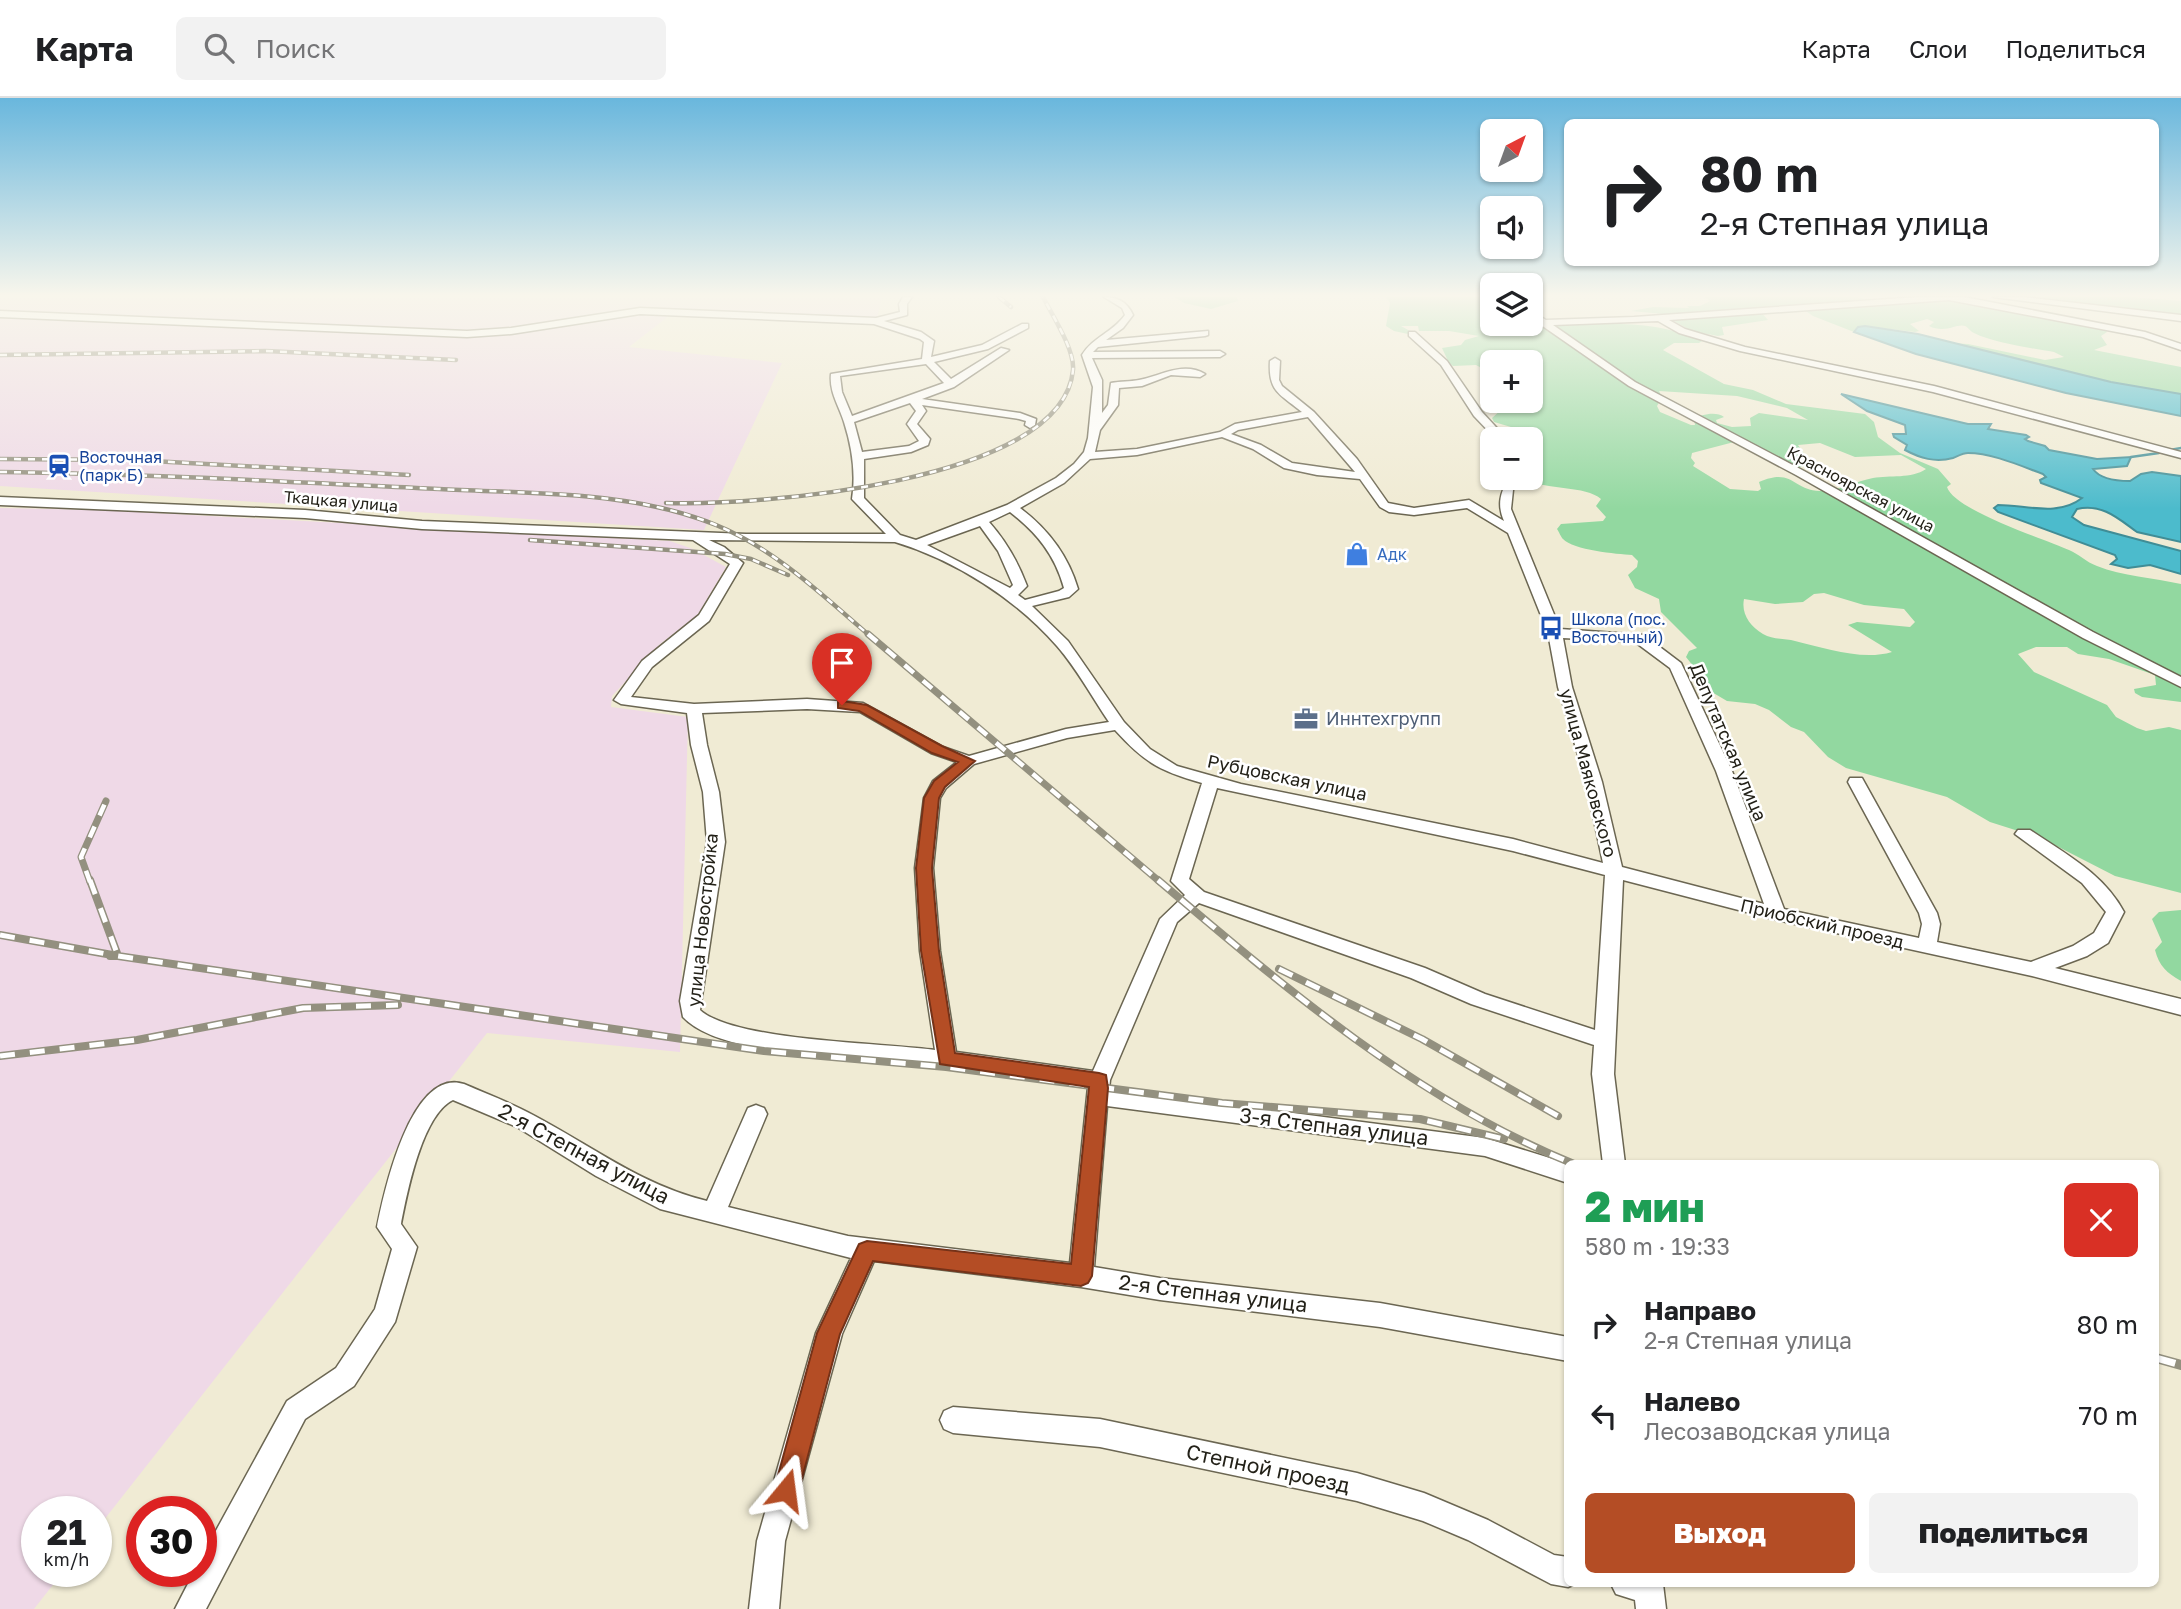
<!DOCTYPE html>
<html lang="ru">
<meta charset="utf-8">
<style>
:root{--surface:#fff;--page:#f2f2f2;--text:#202124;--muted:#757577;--line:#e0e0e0;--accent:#b44d25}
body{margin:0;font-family:"Golos Text",sans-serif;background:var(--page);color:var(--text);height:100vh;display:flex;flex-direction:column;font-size:26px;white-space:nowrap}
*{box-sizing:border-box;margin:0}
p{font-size:23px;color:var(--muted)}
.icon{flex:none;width:38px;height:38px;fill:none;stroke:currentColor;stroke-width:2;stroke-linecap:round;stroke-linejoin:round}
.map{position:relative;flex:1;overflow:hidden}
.details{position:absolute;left:1564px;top:1062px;width:595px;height:427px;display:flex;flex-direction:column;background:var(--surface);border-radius:10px;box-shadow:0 2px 5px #0004}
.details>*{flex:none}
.banner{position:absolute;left:1564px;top:21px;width:595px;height:147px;border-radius:10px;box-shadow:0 2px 5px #0004;background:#fff;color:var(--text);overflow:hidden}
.needle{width:46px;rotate:41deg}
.controls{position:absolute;left:1480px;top:21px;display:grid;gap:14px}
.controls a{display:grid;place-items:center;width:63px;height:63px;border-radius:10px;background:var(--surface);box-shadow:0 2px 5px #0004;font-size:35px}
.speed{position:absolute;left:21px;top:1398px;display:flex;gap:14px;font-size:35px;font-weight:700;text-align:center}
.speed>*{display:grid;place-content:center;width:91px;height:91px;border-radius:50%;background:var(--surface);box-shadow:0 2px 5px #0004;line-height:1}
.speed small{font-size:18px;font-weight:400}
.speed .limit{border:10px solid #d22;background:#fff;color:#111}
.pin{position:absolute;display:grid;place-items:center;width:60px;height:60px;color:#fff;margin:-72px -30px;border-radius:50% 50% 50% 0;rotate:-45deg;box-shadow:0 0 7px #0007}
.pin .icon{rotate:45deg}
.me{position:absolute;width:77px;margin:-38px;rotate:16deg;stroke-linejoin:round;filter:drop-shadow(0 0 5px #0008)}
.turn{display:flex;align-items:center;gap:24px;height:147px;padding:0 21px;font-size:32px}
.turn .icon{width:91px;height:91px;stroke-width:2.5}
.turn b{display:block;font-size:49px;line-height:60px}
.round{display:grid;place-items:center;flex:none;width:74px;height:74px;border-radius:10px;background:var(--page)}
.overview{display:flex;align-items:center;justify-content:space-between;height:119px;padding:0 21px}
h1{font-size:42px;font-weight:800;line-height:52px;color:#1e9e55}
.primary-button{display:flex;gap:14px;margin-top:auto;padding:14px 21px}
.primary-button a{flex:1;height:80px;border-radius:10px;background:var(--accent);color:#fff;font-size:28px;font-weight:800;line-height:80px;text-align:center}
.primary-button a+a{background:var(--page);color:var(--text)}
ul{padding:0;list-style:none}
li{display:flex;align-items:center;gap:21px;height:91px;padding:0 21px}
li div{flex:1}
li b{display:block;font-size:26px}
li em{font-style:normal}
header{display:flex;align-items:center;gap:42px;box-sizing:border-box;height:98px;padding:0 35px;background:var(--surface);border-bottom:2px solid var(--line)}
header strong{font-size:33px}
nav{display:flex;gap:38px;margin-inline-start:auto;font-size:24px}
.search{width:490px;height:63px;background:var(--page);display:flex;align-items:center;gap:18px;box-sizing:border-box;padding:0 24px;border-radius:10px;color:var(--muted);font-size:26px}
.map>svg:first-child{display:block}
</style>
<header>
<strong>Карта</strong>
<div class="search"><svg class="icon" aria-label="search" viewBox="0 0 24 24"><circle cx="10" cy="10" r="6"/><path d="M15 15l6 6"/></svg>Поиск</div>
<nav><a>Карта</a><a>Слои</a><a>Поделиться</a></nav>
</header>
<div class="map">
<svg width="2181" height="1511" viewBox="0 0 2181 1511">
<rect width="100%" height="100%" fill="#f0ebd4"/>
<!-- industrial -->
<path fill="#efd9e7" d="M0,199H882L877,220L670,217L629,249L782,265L704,432L0,388Z
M0,410L101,412L670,443L693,451L726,469L697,518L660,546L612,598L611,609L688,619L680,954L487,935L96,1432V1414H37V1474H63L34,1511H0Z"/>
<!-- green -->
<path fill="#92d8a0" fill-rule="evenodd" d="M1175,199H1237L1238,203L1211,211L1184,205Z
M1386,199H1493V226H1531V221L1545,227C1602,227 1649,219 1702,243L1699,245H1674L1663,252L1724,286L1753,292L1786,306L1865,316L1874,324L1878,339L1900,355L1938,371L1951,386L1947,389C1954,412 2044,441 2069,452C2079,456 2086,464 2097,468C2122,478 2154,480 2181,486V604L2142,599L2135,595L2134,591L2156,587L2155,577L2109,561L2078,556L2067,549H2036L2018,556L2034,574L2107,607L2116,619L2137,630L2146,633L2169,629L2181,632V795L2115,778L2043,741L1990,724L1947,699L1846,670L1828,659L1804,634L1791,629L1769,612L1755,606L1727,603L1705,590V583L1686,559L1689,553L1697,550L1661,514L1659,501L1635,490L1628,477L1637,469L1638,463L1632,457C1617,456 1573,452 1563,441C1562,441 1558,432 1557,431L1561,426L1603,423L1606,419L1596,408L1601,401C1585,387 1545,393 1522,380H1531V341H1508L1506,335L1511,329L1494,324L1492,320L1502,311L1531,303V264H1493V276L1476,267L1453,268L1449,265L1442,250L1461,247L1465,242L1479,238L1449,233H1419L1418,228H1401L1410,233L1408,236L1394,233L1386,228L1390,205ZM1659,293L1737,298L1787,310L1808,322L1759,315L1750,320L1751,328L1732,329L1717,325L1716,322L1724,319C1717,313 1701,316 1694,321L1695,327H1691L1660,314L1657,308L1662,299ZM1734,344L1796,370L1811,366L1798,347L1820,345L1855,359L1901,357L1926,371C1911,381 1890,377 1873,380C1856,383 1836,394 1820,393C1792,392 1793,369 1759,384L1761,391L1758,393L1730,391L1693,368L1695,365L1691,360L1692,355ZM1824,495L1864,507L1904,511L1915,524L1910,529L1857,524L1848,527L1892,554C1862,563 1825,550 1795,543C1785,540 1773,542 1763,536C1750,528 1741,516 1744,501L1775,506L1803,504L1814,496Z
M1705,199H1856L1879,204L1786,207L1761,214L1768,222L1722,229L1724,237L1718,238L1692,233L1672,222L1674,217L1631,213L1653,209L1689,210L1687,208H1700L1710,203Z
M2027,199H2132L2181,203V218Z
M1955,201L2105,231L2107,234L2101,238L2107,247L2094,252L2181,269V296L2111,284L1952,245L1968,246L2045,262L2064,259L2054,254C2031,250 1994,245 1974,235C1970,233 1968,229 1965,228C1957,225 1945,236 1929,228L1934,224L1927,221L1910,226L1919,233L1915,234L1865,228L1858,230L1854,234L1813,218L1803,211L1860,210Z
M2181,812V883C2167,875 2159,868 2155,852L2162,844L2152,821L2159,814Z"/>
<!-- water -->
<path fill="#4cbbcc" stroke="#408d96" stroke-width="2" d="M1865,228L1918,236L2111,284L2181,296V318L2066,295L1916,256L1854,234L1858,229Z
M1841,296L1968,326H1991L1988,331L2026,337L2029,339L2025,341L2028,343L2045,348L2049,352L2097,361L2131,359L2127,368L2093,371C2100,381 2117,383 2130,383L2141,376L2152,374L2181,378V444L2137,434C2120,422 2103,405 2077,411L2072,419L2084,427L2181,453V476L2150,467L2128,470L2111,466L2117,461L2115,457L1998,414L1994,410L1998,407C2026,407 2058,419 2082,400L2041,385L2040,382L2046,379L2043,376C2021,368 1992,355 1968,355C1963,355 1958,358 1953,360C1935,365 1920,360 1905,352L1907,347L1894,339L1893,336H1906L1905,327L1867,313Z"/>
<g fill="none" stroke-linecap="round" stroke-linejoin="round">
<!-- stream -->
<path stroke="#408d96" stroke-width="2.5" d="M2170,352L2181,350
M2131,359L2159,355"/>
<!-- street casing -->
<g stroke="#6b6652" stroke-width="3">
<path id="street" d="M903,199H912L907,206V217L884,223L921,234L934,243L931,259L982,247L1022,226H1028V230L988,251L934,264L951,281L1001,250L1009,252L954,289L922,301L1020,315L1036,321L1035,327L1030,330L1025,327L1026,323L1019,321L922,307L926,313L917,326L930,341L928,347L911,354L864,361V400L900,437L916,442L1007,407L1056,380L1074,366L1084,354L1088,340L1093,289L1082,257C1093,239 1113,234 1125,217L1122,210L1104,199C1118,199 1127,204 1133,217L1123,230L1106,242L1208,233V237L1205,238L1098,249L1093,254L1220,253L1225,256L1220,259L1092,260L1102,282V315L1108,307L1111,285C1120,283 1130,284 1139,282C1161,278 1183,263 1205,276L1200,279L1171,277L1142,288L1119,290L1118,307L1100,332L1095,354L1137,351L1220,334L1235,326L1302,314C1280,296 1268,294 1270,263L1275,260L1280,263L1279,282L1282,288L1314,314L1357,361L1388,405L1414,410L1469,402L1504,423C1497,407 1500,395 1509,380H1519L1513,392L1511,411L1560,531L1644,537L1681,565L1732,673L1784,811L1919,840L1922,826L1919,815L1848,684L1850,680H1862L1937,815L1940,826L1937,844L2031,864L2073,848L2094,835L2106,814L2082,785L2015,736L2018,732H2030C2065,756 2103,775 2124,814L2108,845L2087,858L2055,870L2181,901V917L2032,878L1777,822L1623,782L1614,976L1625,1066H1603L1592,976L1594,947L1471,906L1411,880L1199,805L1177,824L1110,982L1109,991L1485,1040L1569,1066L1568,1085L1485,1058L1107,1008L1094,1169L1160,1180L1380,1205L1568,1239V1263L1380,1229L1160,1202L1081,1189L874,1163L842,1236L785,1443L779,1511H749L757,1443L816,1235L851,1160L660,1111L596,1078L517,1029L453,1002C422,1017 407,1095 401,1126L417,1149L395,1224L354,1288L305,1321L206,1511H175L194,1474H201V1460L287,1303L336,1270L375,1211L392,1151L377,1129C384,1094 411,969 464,986C487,996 511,1005 533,1017C592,1048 641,1087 707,1103L748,1010L756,1007L764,1010L767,1016L728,1109L848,1138L1070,1165L1088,989C1029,980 970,972 912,965C855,958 721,960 683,919L680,903L707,744L703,694L691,647L687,615L621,606L614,602L642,563L699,517L730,466L693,442L422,431L305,420L0,407V399L305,412L422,423L746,436H886L852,401C856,375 852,349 844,324C839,308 829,294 831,276L922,261L924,244L920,241L874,226L640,216L511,236L467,239L0,219V213L467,233L511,230L640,210L876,220L900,214L899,206ZM926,266L944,285L852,318L842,294L840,278ZM910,305L916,313L907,326L919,343L909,348L862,354L854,324ZM1308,319L1355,374L1292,365L1261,347L1231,336L1238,332ZM1222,339L1253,351L1284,370L1317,377L1360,381L1380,409L1389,414L1414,417L1467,410L1508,435L1548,535L1558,589L1586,684L1603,765L1513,741L1241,686L1177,668L1150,651L1124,624L1068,543L1032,508L1069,499L1078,491C1068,457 1048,431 1020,410L1064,385L1090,361L1137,357ZM1010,414C1037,435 1055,457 1064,490L1059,493L1025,502L1018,497L1027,488C1018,464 1006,443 989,424ZM980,428L998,453L1013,487L1010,490L927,447ZM709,442L895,444C955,462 1016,501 1057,548C1077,571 1092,599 1109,624L1066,631L969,658L943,649L863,605L807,601L694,606L631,599L652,569L709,523L743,465L724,449ZM1563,540L1635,544L1670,570L1716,673L1764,806L1622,769L1602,684L1572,589ZM807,611L860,614L931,655L957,664L933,683L924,700L915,770L920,853L935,952C884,945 734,943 700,912L725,744L719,694L707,647L702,615ZM1115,632C1145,665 1160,673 1202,685L1171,783L1185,797L1160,821L1093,973L956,954L940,853L933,770L940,700L946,690L974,666L1067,640ZM1217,690L1513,753L1605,777L1595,932L1485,896L1425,870L1204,794L1189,781Z
M1918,199H1964L2145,234L2181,246V252L2143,239L1949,202L1669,222L1685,231L1745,249L1934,288L2181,354V360L1933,294L1740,253L1679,235L1658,223L1553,227L1635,284L1804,373L2093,534L2181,579V589L2083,540L1796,377L1629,288L1531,220V213L1546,222L1634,219Z
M1993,199H2023L2181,217V223Z
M1409,234H1415L1447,263L1482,314L1507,341H1496L1474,318L1441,267L1409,238Z
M953,1309L1100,1321L1357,1375L1424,1395L1488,1422L1554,1457L1568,1459V1486H1575L1568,1489L1551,1486L1468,1442L1423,1423L1357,1403L1100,1349L953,1335L944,1331L940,1322L944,1313Z
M1611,1486H1663L1666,1511H1636L1635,1502L1616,1496Z"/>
</g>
<!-- street -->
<use href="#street" fill="#fff" fill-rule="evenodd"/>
<!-- rail-far3 casing -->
<g stroke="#93907f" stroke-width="4.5">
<path id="rail-far3" d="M999,199L1011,209
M0,257L266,253L456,262
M0,361L134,362L409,377
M0,374C147,376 293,384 439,391C530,396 630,392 716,427C775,451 822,497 870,538
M666,405C752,408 1063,386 1073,272C1075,252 1052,217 1043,199
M530,442L725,456L751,461L788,477"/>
</g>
<!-- rail-far2 casing -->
<g stroke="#93907f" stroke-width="7">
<path id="rail-far2" d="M868,536L1160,784
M90,784L81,759L106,703"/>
</g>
<!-- rail-far1 casing -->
<g stroke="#93907f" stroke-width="8">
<path id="rail-far1" d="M90,782L118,858H110
M1158,782C1285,890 1418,1003 1574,1066
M0,837L118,858L764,953L946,969L1222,1005L1420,1021L1504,1041
M1279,871L1422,941L1558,1018
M0,958L137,942L303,910L398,907"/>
</g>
<!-- rail casing -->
<g stroke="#93907f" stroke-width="10">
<path id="rail" d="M2156,1260L2181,1267"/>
</g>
<!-- rail-far3 -->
<use href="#rail-far3" stroke="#fff" stroke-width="2.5" stroke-dasharray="7" stroke-linecap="butt"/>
<!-- rail-far2 -->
<use href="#rail-far2" stroke="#fff" stroke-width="4.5" stroke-dasharray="12" stroke-linecap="butt"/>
<!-- rail-far1 -->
<use href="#rail-far1" stroke="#fff" stroke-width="5" stroke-dasharray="15" stroke-linecap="butt"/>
<!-- rail -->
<use href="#rail" stroke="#fff" stroke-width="7" stroke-dasharray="20" stroke-linecap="butt"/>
</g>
<!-- sky -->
<linearGradient id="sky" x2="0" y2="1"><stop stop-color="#69b7dd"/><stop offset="0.48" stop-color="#f8f6ec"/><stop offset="1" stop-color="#f8f6ec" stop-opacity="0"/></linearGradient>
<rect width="2181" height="411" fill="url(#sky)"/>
<!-- route -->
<path fill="#b44d25" stroke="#753218" stroke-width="2" d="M842,603L867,607L942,648L975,663L945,689L939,700L932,770L939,853L955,955L1099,975L1106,977L1108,990L1092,1178L1088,1185L1081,1188L873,1163L840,1236L799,1392L795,1401L786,1404L777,1401L774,1392L817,1235L859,1146L867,1143L1071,1166L1089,989L940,966L921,853L916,770L924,700L934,683L958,664L932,655L859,613L838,610V604Z"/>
<!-- icons -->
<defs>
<g id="station-bare" transform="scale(1.89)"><path d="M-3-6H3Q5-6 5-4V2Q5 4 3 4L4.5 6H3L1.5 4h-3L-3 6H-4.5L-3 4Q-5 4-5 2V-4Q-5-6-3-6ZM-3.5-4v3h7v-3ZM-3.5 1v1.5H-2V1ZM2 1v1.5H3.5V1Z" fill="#1a4fb4" stroke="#fff" stroke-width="2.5" paint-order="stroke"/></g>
<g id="shop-bare" transform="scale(1.89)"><path d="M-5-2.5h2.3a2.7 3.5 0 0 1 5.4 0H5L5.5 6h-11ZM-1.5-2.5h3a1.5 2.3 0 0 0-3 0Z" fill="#3f7fe0" stroke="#fff" stroke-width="2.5" paint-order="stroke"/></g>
<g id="bus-bare" transform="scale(1.89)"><path d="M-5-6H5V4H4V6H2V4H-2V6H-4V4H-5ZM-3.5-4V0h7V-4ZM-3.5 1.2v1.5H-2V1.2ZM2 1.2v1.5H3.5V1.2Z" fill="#1a4fb4" stroke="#fff" stroke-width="2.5" paint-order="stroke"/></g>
<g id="office-bare" transform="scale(1.89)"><path d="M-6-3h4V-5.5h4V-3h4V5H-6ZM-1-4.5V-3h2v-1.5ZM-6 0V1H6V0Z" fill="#5c6f8a" stroke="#fff" stroke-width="2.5" paint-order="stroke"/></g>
</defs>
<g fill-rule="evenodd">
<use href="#station-bare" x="59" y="368"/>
<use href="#shop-bare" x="1357" y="456"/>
<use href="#bus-bare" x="1551" y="530"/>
<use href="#office-bare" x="1306" y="621"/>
</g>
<g text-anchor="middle" stroke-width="5" stroke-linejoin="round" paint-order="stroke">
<!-- far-transit labels -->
<g font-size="16" fill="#164399" stroke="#fff" text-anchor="start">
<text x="79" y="365">Восточная<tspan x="79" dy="18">(парк Б)</tspan></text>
<text x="1571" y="527">Школа (пос.<tspan x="1571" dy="18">Восточный)</tspan></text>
</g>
<!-- far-street labels -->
<g font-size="16" fill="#232118" stroke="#fff">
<text transform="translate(1861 391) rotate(28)" y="6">Красноярская улица</text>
<text transform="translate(341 403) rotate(5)" y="6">Ткацкая улица</text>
</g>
<!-- far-shop labels -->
<g font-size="16" fill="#366cbe" stroke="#fff" text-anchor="start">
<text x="1377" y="462">Адк</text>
</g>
<!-- service labels -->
<g font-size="18" fill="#4e5e75" stroke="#fff" text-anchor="start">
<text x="1326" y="627">Иннтехгрупп</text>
</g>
<!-- street labels -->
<g font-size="18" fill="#232118" stroke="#fff">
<text transform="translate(1728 644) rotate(67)" y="6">Депутатская улица</text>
<text transform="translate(1588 675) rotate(75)" y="6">улица Маяковского</text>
<text transform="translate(1287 680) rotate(12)" y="6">Рубцовская улица</text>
<text transform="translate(703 822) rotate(-84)" y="6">улица Новостройка</text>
<text transform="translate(1822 826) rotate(13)" y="6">Приобский проезд</text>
</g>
<!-- near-street labels -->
<g font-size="21" fill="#232118" stroke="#fff">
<text transform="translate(1334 1029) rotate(7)" y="7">3-я Степная улица</text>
<text transform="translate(584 1056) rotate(28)" y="7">2-я Степная улица</text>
<text transform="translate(1213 1196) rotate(7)" y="7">2-я Степная улица</text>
<text transform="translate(1268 1371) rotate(12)" y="7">Степной проезд</text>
</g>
</g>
</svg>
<div class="controls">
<a><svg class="needle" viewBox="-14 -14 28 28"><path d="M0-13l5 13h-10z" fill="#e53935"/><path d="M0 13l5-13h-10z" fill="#757577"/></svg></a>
<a><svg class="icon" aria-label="sound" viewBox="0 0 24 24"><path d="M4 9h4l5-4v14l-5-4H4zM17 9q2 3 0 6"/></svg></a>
<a><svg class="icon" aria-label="layers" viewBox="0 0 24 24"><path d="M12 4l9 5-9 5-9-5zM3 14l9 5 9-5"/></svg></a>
<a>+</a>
<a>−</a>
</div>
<div class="speed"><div>21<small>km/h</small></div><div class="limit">30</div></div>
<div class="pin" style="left:842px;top:607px;background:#d93025"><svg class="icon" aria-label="arrive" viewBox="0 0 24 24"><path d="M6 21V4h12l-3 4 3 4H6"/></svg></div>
<svg class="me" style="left:786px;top:1392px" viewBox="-20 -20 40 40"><path d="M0-17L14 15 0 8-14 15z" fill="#b44d25" stroke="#fff" stroke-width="4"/></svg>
<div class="banner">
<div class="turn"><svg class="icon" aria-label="right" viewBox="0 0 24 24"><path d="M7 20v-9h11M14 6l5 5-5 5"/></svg><div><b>80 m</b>2-я Степная улица</div></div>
</div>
<section class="details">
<div class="overview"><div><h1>2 мин</h1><p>580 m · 19:33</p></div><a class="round" style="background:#d93025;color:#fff"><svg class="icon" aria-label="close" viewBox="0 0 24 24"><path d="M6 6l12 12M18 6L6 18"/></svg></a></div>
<ul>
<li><svg class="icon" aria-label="right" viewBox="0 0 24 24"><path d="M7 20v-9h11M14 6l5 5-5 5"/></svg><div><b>Направо</b><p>2-я Степная улица</p></div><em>80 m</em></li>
<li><svg class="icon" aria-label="left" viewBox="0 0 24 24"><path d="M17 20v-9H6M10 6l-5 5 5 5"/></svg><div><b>Налево</b><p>Лесозаводская улица</p></div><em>70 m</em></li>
</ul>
<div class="primary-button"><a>Выход</a><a>Поделиться</a></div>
</section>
</div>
